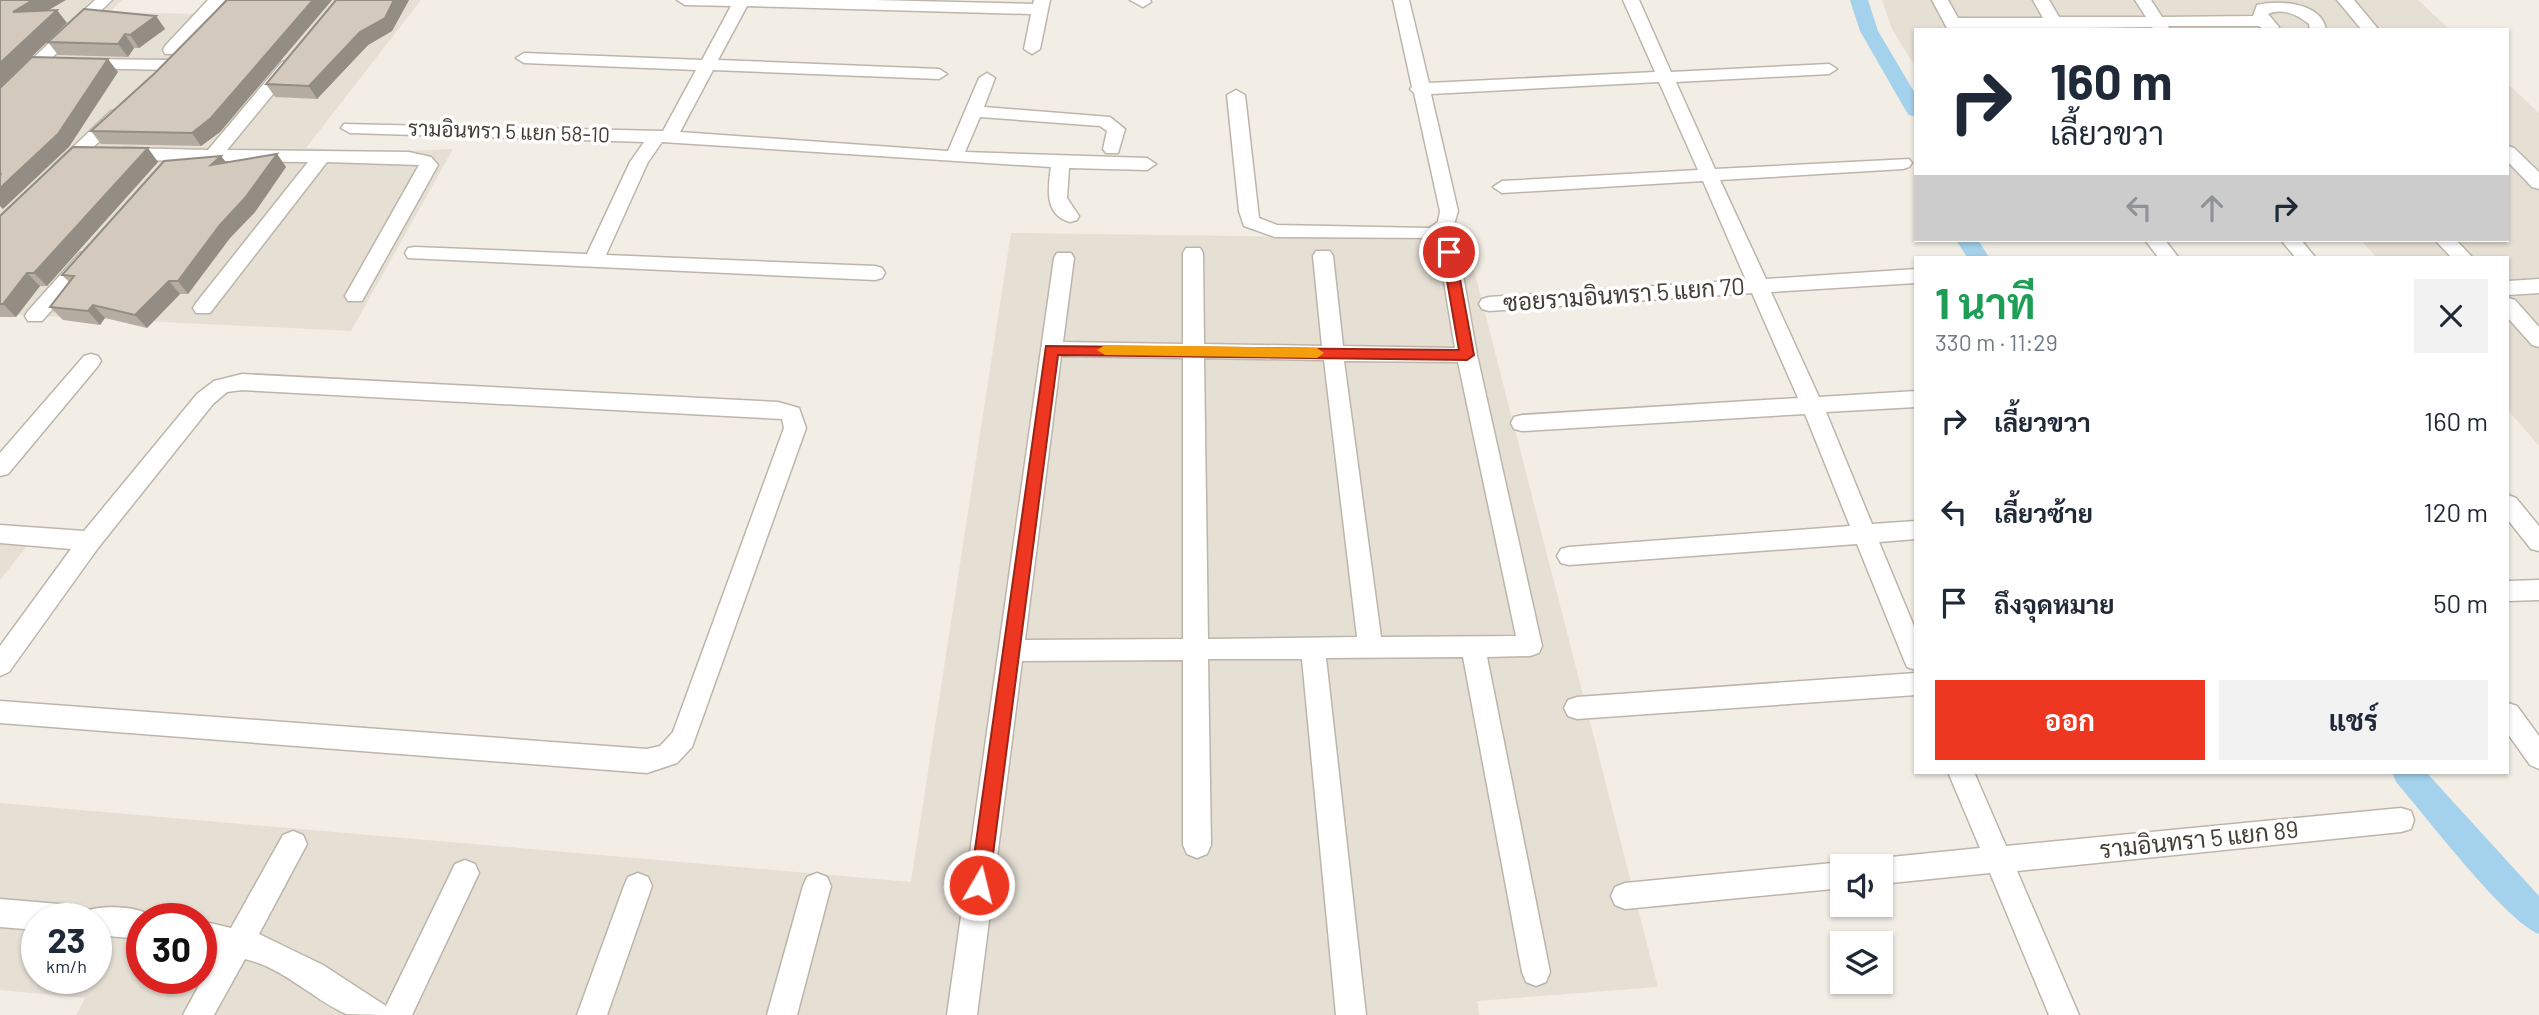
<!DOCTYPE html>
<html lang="th">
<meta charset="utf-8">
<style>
:root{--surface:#fff;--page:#f2f2f3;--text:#1f2937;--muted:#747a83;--accent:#ee3720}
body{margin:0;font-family:Barlow,Sarabun,sans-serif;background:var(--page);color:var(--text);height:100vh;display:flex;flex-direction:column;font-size:26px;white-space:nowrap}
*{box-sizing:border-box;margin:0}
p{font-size:23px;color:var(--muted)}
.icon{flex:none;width:38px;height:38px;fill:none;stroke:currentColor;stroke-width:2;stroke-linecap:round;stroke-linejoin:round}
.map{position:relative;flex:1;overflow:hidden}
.sheet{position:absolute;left:1914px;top:256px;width:595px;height:518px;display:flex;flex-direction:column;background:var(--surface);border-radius:0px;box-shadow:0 2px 5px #0004}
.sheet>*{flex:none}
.top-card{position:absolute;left:1914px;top:28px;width:595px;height:214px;border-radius:0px;box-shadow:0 2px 5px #0004;background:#fff;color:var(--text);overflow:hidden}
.fabs{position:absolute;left:1830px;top:854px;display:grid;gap:14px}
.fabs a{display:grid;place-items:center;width:63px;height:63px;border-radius:0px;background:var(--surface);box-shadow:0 2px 5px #0004;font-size:35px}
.speed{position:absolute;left:21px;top:903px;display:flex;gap:14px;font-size:35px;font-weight:700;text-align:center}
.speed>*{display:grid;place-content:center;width:91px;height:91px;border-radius:50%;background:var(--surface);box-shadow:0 2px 5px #0004;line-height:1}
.speed small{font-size:18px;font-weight:400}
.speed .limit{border:10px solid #d22;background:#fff;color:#111}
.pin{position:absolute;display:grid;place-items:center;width:60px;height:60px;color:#fff;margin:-30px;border:4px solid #fff;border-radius:50%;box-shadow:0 2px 7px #0007}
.me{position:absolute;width:77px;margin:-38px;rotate:8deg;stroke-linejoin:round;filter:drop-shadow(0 0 5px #0008)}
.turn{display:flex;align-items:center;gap:24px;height:147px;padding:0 21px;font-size:32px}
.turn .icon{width:91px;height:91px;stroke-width:2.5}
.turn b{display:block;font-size:49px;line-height:60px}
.lanes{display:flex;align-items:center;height:66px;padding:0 21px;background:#0003;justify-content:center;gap:35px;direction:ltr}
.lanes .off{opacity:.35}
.round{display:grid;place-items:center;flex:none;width:74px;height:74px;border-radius:0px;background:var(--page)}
.head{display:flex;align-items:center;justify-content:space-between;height:119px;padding:0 21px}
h1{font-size:42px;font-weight:700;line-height:52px;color:#1e9e55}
.cta{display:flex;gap:14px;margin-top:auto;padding:14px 21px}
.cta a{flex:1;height:80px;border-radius:0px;background:var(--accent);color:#fff;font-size:28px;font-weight:700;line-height:80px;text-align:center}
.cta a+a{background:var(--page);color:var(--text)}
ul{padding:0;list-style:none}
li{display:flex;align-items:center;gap:21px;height:91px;padding:0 21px}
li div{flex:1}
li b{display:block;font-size:26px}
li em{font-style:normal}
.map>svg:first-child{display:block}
</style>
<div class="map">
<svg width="2539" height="1015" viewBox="0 0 2539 1015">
<rect width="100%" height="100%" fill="#f2eee5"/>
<!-- residential -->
<path fill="#e5dfd4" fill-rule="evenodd" d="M0,0H122L110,12L197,14L160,55L170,56L221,0H421L306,148L388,152L453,149L351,331L0,314Z
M1882,0H2418L2450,30H1916V68L1892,29Z
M2508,84L2539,113V446L2508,410V257H2376L2361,240H2508Z
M1011,233L1466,239L1658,987L1477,1001L1479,1015H76L85,998L0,990V803L911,882ZM37,919H96V978H37ZM142,919H201V978H142Z
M0,533L35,536L0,580Z"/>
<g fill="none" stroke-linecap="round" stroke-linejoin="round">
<!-- canal -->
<path fill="#a4d1ec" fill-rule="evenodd" d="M1850,0H1868L1878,31L1916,95V117L1909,115L1906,111L1860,31Z
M1956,240H1978L1989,257H1967Z
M2392,772H2426L2539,896V934C2504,920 2425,815 2396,782Z"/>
<!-- street casing -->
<g stroke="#bdb5a9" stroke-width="3">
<path id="street" d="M95,0H112L6,102L0,103V89Z
M208,0H225L177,54H165L163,50L165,46Z
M677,0H874L1033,4L1034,0H1050L1040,49L1032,54L1024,49L1031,14L747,6L718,60L939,69L947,74L939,79L713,70L680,132L948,151L979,78L987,73L995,78L984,107L1110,117L1125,129L1118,153H1106L1103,149L1107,131L1100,126L980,117L965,152L1147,158L1156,164L1147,170L1069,168L1067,198L1079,216L1077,220L1070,222C1044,215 1048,188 1051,167L662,142L648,162L606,255L875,266L882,268L885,273L882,278L875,280L408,258L405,253L408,248L415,247L587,254L630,162L644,142L350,133L341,128L344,124L663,131L696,70L524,63L516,58L524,53L702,60L731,6L685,5Z
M1130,0H1150L1151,2L1143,7Z
M1393,0H1409L1429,83L1655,72L1623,0H1639L1671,72L1829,64L1837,69L1829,74L1676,82L1715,169L1909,159L1912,163L1909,167L1903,169L1720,180L1766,279L1916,269V283L1771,292L1819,397L1916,391V407L1826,412L1872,524L1916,521V539L1879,542L1916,631V670L1907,667L1904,660L1857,544L1569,565L1561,563L1557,556L1561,549L1569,547L1850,526L1805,414L1522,431L1514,429L1511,423L1514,417L1522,415L1798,398L1752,293L1489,311L1482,309L1479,304L1482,299L1489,297L1746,280L1703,181L1502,193L1493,187L1502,181L1698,170L1659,82L1431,94L1458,211L1452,231L1438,238L1275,237L1244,226L1239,211L1227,95L1236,90L1245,95L1259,218L1277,225L1429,228L1438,222L1440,211L1414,93L1410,89L1412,87Z
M1932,0H1948L1958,18H2043L2033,0H2049L2059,17H2146L2135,0H2151L2162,17L2253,16L2257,5C2279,0 2322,2 2326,30H2310L2309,24C2297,14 2282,8 2268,14L2279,27L2277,30H2264L2259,26H2168L2170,30H2154L2152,27L1948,30Z
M2337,0H2354L2379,30H2362Z
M83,59L171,60L179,65L171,70L77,68L75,64Z
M288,61L296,66L227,150L409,152L431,157L438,165L362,301H348L345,296L419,165L327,162L210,313H196L193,308L196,303L308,162L123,160L114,154L123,148L208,150L282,62Z
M117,110L126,115L123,119L66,173H54L51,169L54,165L111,111Z
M2508,146L2514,148L2539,172V189L2532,187L2508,162Z
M2145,240H2165L2178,257H2158Z
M2281,240H2301L2315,257H2295Z
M2435,240H2456L2472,257H2451Z
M1449,246L1456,247L1459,252L1477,355L1542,646L1539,653L1530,656L1487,657L1550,972L1546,982L1536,986L1526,982L1522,972L1463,657L1326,658L1366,1015H1336L1302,659H1208L1211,845L1207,854L1197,858L1187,854L1183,845V660L1022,661L977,1015H947L1054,258L1057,253H1071L1074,258L1063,342L1183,344V253L1186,248H1200L1203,253L1204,344L1322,346L1313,256L1316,251H1330L1333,256L1343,346L1455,348L1439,252L1442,247ZM1061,356L1183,358V639L1025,640ZM1204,358L1324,360L1357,637L1208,639ZM1344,361L1458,362L1516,636L1381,637Z
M87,252L94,253L97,258L94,263L42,321H28L25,316L28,311L80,253Z
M2539,279V293L2508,295V281Z
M2508,298L2515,300L2539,327V347L2532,345L2508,318Z
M91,354L98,356L101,361L98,366L8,474L0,476V453L84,356Z
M242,374L778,402L799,408L806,428L692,747L677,763L647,773L0,723V701L647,749L660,746L673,732L784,428L782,419L242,390L227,392L213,404L98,548L9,672L0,676V646L71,549L0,543V525L84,531L197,394L214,381Z
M2508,495L2516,498L2539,526V551L2531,549L2508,520Z
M2539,580V600L2508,601V581Z
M1916,673V695L1577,719L1568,716L1564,708L1568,700L1577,697Z
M2508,703L2517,706L2539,736V769L2530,765L2508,734Z
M1948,772H1974L2006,846L2401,808L2411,811L2414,820L2411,829L2401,832L2017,871L2079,1015H2049L1990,873L1881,884V866H1869L1871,862L1881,858L1980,848Z
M293,831L303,835L307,844L259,934L323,965L386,1006L455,864L465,860L475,864L479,873L412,1015C397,1015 359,1015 346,1014C311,998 284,968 245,959L214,1015H183L217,952L201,949V921L231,928L283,835Z
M1843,862L1853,866H1843V888L1625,909L1615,905L1611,896L1615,887L1625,883Z
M638,873L648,877L652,886L607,1015H577L624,886L628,877Z
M817,873L827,877L831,886L797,1015H767L803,886L807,877Z
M0,899L71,905L81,909L84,916L86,911C102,905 142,905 154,919H142V939L96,935V919H37V930L0,927Z"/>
</g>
<!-- street -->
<use href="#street" fill="#fff" fill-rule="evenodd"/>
</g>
<!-- wall -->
<path fill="#b5ada2" d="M227,0H332L220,132L201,146L101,144L91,131L155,73Z
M336,0H409L392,31L368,45L317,99L275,97L266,84Z
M156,16L165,29L139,48H134L128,57L58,55L48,42Z
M277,154L286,167L255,212L230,238L188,294H180L147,328L105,318L100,325L63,320L50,307L69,282L62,275L221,156L226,162Z
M158,162L47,286H40L16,317H0V216Z"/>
<!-- shaded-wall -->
<path fill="#948d84" d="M33,0H66L23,25L13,12Z
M313,0H332L220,132L201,146L192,133Z
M394,0H409L392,31L368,45L317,99L309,86L360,32Z
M57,10L67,23L0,87V63Z
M156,16L165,29L139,48L130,35Z
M125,34L134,48L128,57L118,44Z
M108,59L118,72L69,147L3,209L0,206V174Z
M148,148L158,162L47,286L34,273Z
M277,154L286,167L255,212L230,238L188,294L178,281L220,225Z
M221,156L231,169L211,165Z
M27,273L40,286L16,317L3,304Z
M169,281L180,294L147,328L135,315Z
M93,305L105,318L100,325L88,311Z"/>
<!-- building -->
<path fill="#d3c9bc" stroke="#948d84" stroke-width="2" d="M0,0H33L13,12L57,10L0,63Z
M227,0H313L211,118L192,133L91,131L155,73Z
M336,0H394L385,18L360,32L309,86L266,84Z
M84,9L156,16L130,35L125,34L118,44L48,42Z
M32,57L108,59L58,134L0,188V176L1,173L0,174V88Z
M73,147L148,148L34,273H27L3,304H0V216Z
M277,154L245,198L220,225L178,281H169L135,315L93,305L88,311L50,307L74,276L62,275L164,161L221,156L211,165Z"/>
<!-- route -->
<path fill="#ee3720" stroke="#9b2415" stroke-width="2" d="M1449,247L1455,252L1474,355L1467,360L1058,355L989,885L986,892L979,894L972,892L970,885L1046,346L1459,350L1442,252Z"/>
<!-- slow -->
<path fill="#f59e0b" d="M1105,345L1317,348L1324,353L1317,358L1105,355L1097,350Z"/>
<g text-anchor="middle" stroke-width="7" stroke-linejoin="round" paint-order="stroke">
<!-- far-street labels -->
<g font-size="21" fill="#443e35" stroke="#fff">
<text transform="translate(509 132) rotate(2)" y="7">รามอินทรา 5 แยก 58-10</text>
</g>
<!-- street labels -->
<g font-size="24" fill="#443e35" stroke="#fff">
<text transform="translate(1624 295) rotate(-4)" y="8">ซอยรามอินทรา 5 แยก 70</text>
<text transform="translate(2199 840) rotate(-6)" y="8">รามอินทรา 5 แยก 89</text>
</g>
</g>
</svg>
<div class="fabs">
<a><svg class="icon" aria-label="sound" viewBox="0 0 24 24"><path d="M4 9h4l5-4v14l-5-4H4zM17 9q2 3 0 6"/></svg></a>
<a><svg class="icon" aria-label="layers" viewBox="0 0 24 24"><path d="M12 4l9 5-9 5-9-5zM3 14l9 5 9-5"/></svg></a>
</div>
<div class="speed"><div>23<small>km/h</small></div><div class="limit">30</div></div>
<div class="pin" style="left:1449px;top:252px;background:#d93025"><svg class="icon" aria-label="arrive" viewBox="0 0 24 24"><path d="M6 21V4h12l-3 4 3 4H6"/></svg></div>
<svg class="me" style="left:979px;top:885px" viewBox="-20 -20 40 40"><circle r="17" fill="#ee3720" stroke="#fff" stroke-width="3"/><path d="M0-11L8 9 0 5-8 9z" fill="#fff"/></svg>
<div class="top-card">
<div class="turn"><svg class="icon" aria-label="right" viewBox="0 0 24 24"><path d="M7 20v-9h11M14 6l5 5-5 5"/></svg><div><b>160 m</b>เลี้ยวขวา</div></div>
<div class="lanes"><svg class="icon off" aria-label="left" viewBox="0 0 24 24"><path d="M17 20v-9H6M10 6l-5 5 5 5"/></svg><svg class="icon off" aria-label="ahead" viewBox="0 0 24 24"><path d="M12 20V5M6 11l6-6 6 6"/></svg><svg class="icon" aria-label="right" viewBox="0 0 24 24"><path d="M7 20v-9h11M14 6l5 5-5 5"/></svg></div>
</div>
<section class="sheet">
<div class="head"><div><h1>1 นาที</h1><p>330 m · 11:29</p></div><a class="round"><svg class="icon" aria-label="close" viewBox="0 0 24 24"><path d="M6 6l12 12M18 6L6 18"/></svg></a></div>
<ul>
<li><svg class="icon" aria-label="right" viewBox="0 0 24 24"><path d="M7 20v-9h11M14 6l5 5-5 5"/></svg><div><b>เลี้ยวขวา</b></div><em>160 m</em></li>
<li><svg class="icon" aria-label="left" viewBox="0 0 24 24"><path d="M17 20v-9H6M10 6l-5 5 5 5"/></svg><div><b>เลี้ยวซ้าย</b></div><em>120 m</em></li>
<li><svg class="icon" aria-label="arrive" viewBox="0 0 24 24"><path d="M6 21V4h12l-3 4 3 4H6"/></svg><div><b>ถึงจุดหมาย</b></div><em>50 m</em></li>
</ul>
<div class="cta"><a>ออก</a><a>แชร์</a></div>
</section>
</div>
